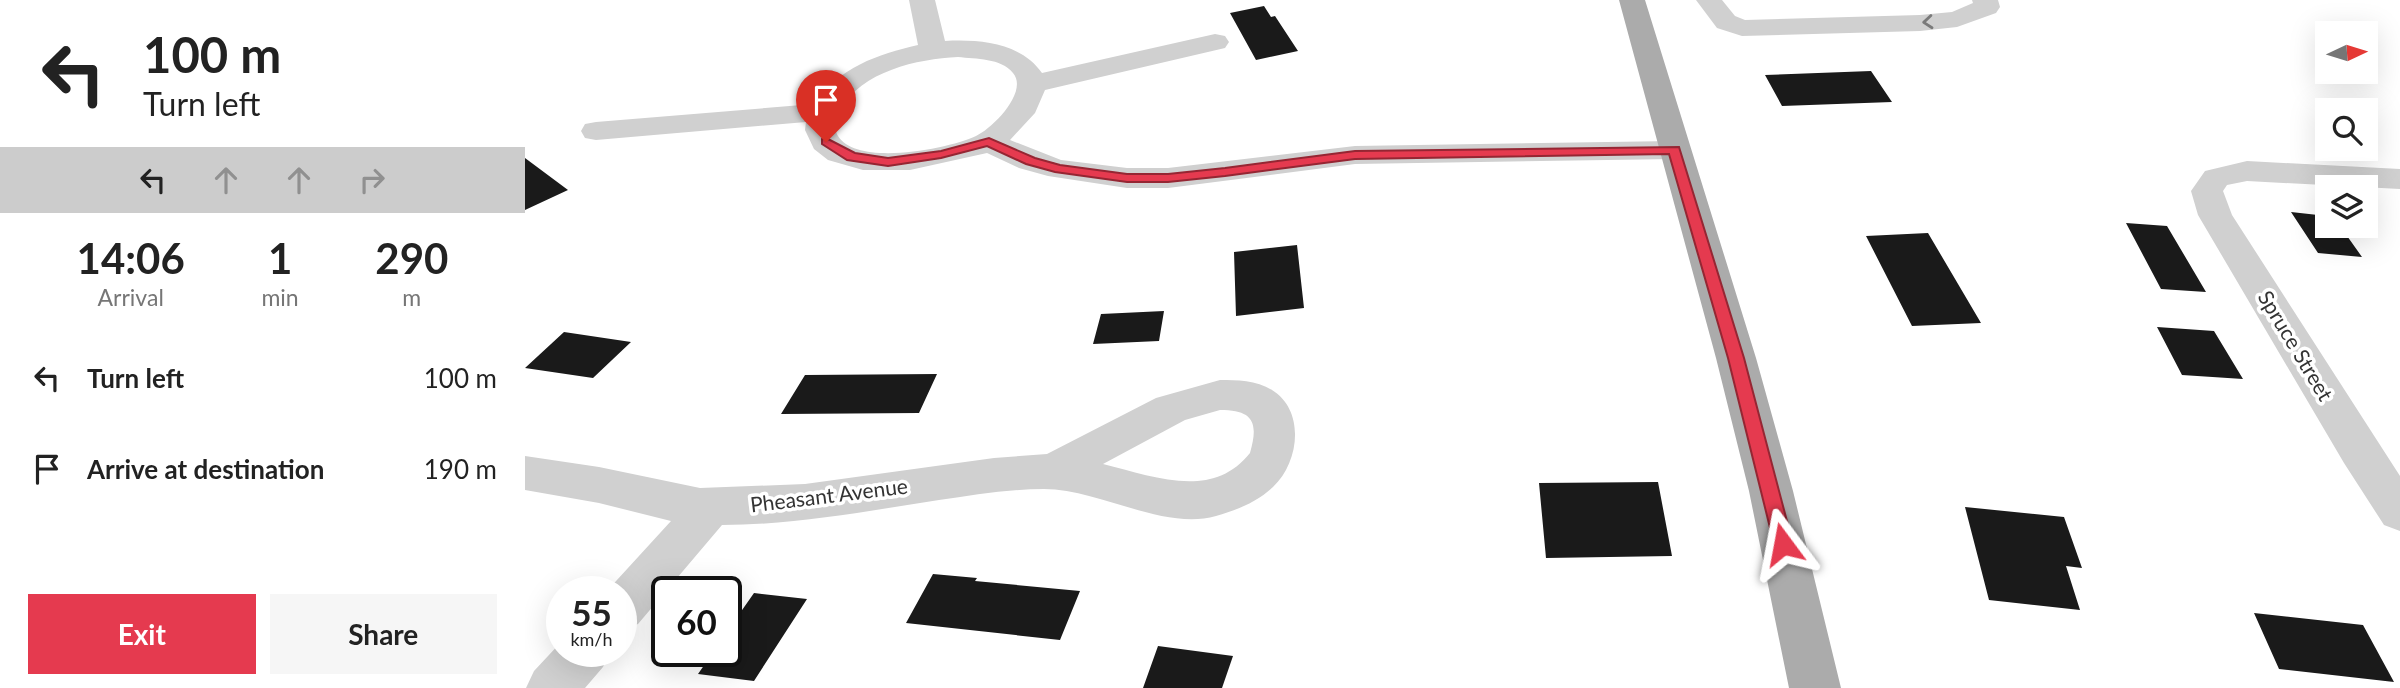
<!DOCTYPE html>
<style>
:root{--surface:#fff;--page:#f6f6f6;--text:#222;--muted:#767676;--accent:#e53a4f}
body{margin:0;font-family:Lato,sans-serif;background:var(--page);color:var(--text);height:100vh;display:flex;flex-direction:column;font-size:26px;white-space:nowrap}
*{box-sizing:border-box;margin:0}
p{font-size:23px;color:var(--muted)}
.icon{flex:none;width:38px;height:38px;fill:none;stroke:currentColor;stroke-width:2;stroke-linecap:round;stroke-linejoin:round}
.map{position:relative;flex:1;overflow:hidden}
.details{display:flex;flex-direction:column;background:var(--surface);width:525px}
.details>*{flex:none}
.banner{background:#fff;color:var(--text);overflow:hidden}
.needle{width:46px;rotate:86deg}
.fabs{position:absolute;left:1790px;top:21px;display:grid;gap:14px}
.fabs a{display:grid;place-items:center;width:63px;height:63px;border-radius:0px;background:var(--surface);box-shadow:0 7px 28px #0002;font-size:35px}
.speed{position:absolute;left:21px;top:576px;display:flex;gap:14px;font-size:35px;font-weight:700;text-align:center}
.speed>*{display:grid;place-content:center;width:91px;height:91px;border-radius:50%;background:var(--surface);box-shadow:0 7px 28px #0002;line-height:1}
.speed small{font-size:18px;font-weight:400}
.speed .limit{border:4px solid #111;border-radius:10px;background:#fff;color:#111}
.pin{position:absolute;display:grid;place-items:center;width:60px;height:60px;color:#fff;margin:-72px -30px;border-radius:50% 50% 50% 0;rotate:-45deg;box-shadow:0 0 7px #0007}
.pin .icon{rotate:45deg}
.me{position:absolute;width:77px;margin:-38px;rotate:347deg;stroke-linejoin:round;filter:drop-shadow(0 0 5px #0008)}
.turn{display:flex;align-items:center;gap:24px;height:147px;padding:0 28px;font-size:32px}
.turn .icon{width:91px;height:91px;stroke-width:2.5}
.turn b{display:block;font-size:49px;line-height:60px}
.lanes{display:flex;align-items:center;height:66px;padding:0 28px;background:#0003;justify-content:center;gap:35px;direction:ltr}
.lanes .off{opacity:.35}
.eta{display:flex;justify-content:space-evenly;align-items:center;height:119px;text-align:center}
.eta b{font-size:42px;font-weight:700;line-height:49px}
.primary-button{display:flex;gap:14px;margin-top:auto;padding:14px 28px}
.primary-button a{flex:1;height:80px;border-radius:0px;background:var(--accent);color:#fff;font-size:28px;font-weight:700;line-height:80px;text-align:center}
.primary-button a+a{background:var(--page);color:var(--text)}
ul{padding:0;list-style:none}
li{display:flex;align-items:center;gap:21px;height:91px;padding:0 28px}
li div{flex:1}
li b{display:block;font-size:26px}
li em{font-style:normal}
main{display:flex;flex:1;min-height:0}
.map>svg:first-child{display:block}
</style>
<main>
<section class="details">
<div class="banner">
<div class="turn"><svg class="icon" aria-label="left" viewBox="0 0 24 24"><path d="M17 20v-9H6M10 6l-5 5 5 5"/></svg><div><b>100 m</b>Turn left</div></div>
<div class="lanes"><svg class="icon" aria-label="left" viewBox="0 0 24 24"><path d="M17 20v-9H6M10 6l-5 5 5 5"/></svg><svg class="icon off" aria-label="ahead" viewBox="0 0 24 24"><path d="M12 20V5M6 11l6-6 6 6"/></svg><svg class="icon off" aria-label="ahead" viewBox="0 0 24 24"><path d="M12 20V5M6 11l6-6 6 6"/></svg><svg class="icon off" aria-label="right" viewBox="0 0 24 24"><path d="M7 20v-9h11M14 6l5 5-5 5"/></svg></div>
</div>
<div class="eta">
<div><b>14:06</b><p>Arrival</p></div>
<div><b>1</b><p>min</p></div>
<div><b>290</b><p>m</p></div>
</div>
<ul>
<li><svg class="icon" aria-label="left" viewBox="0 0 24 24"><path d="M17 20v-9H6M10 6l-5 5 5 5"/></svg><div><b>Turn left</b></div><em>100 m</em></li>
<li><svg class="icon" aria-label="arrive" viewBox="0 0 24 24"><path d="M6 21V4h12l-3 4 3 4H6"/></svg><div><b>Arrive at destination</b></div><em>190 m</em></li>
</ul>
<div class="primary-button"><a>Exit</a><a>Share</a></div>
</section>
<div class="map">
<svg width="1875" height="688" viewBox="0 0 1875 688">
<rect width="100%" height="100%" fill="#fff"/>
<!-- building -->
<path fill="#1a1a1a" d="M739,6L746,17L750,16L773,51L731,60L705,13Z
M1346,71L1367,102L1257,106L1240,75Z
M0,158L43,190L0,210Z
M1766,212L1802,216V226H1815L1837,257L1793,253Z
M1601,223L1642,226L1681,292L1636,289Z
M1403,233L1456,323L1387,326L1341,236Z
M772,245L779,308L711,316L709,252Z
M639,311L634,341L568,344L576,314Z
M1632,327L1689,331L1718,379L1657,375Z
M39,332L106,342L68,378L0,368Z
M412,374L394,413L256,414L280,375Z
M1133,482L1147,556L1021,558L1014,483Z
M1440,507L1539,517L1557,568L1541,566L1555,610L1464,600Z
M408,574L452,578L450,581L555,591L535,640L381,623Z
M229,593L282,599L229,681L173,674L189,651H201V633Z
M1729,613L1838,625L1869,682L1754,669Z
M633,646L708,656L697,688H618Z"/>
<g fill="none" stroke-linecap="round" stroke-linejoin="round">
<!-- minor -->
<path fill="#d0d0d0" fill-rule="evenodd" d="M384,0H410L420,41C455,39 496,43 517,73L690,34L700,36L704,42L700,48L520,90L510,113L485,140L536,160L602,168H643L830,146L1149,141L1160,143L1165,150L1160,157L1149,159L830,164L643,188H602L523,176L494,168L462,153L385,170H338L303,160L289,149L280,130L281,122L71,140L60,138L56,131L60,124L71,122L289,104C313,68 353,54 393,45ZM433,57C451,59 476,58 488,73C504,92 467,129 451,136C423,149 332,167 313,136C308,128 311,117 315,110C337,71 392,59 433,57Z
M1171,0H1197L1210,16L1220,20L1395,15L1427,12L1448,3L1447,0H1473L1475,7L1471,13L1432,27L1395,31L1217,36L1192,28Z
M1722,161L1875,169V189L1722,181L1702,185L1698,191L1707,215L1875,476V531L1859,525L1819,463L1673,215L1666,191L1680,171Z
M695,380C712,380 731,380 747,390C781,411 774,463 748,487C732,502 712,510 691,516C639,531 574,489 519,489C484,489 448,495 414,500C342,511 270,525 197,525L113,624L96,631V592H81L146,521L74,503L0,490V456L74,467L175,488L280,484L469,458L522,454L631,398ZM695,410C728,410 734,422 725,453C687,501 628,476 578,464L660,420Z
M37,641V651H85L78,667L60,688H1L9,671Z"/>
<!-- major -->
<path fill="#ababab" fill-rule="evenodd" d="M1094,0H1120L1231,358L1268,491L1316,688H1264L1224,491L1191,358Z"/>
</g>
<!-- one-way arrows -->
<defs><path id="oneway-chevron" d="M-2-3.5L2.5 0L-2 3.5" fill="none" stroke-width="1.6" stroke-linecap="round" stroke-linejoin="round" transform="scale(1.75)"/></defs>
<use stroke="#7a7a7a" href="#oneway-chevron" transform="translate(1403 22) rotate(175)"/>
<!-- route -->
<path fill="#e53a4f" stroke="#952633" stroke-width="2" d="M301,138L330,153L363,158L416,151L464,138L510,158L535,165L602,174H643L700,168L830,151L1154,147L1219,358L1268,544L1265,550L1258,552L1252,550L1249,544L1203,358L1144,154L830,159L700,176L643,182H602L530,172L501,164L462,146L416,158L363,166L322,160L297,144V139Z"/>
<g text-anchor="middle" stroke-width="7" stroke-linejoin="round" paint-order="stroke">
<!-- street labels -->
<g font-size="21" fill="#333" stroke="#fff">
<text transform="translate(1770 346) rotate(59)" y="7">Spruce Street</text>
<text transform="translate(304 496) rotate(-7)" y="7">Pheasant Avenue</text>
</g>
</g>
</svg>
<div class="fabs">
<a><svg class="needle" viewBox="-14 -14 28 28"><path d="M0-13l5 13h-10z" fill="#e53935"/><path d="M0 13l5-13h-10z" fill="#767676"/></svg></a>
<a><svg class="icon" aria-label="search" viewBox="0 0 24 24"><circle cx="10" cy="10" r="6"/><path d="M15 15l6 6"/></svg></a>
<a><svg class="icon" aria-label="layers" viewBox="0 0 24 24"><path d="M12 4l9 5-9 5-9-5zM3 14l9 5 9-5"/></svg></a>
</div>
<div class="speed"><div>55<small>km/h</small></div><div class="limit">60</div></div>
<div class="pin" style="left:301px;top:142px;background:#d93025"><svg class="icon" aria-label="arrive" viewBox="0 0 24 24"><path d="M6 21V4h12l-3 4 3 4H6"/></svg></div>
<svg class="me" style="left:1258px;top:544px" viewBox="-20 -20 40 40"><path d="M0-17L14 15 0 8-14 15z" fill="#e53a4f" stroke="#fff" stroke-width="4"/></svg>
</div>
</main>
